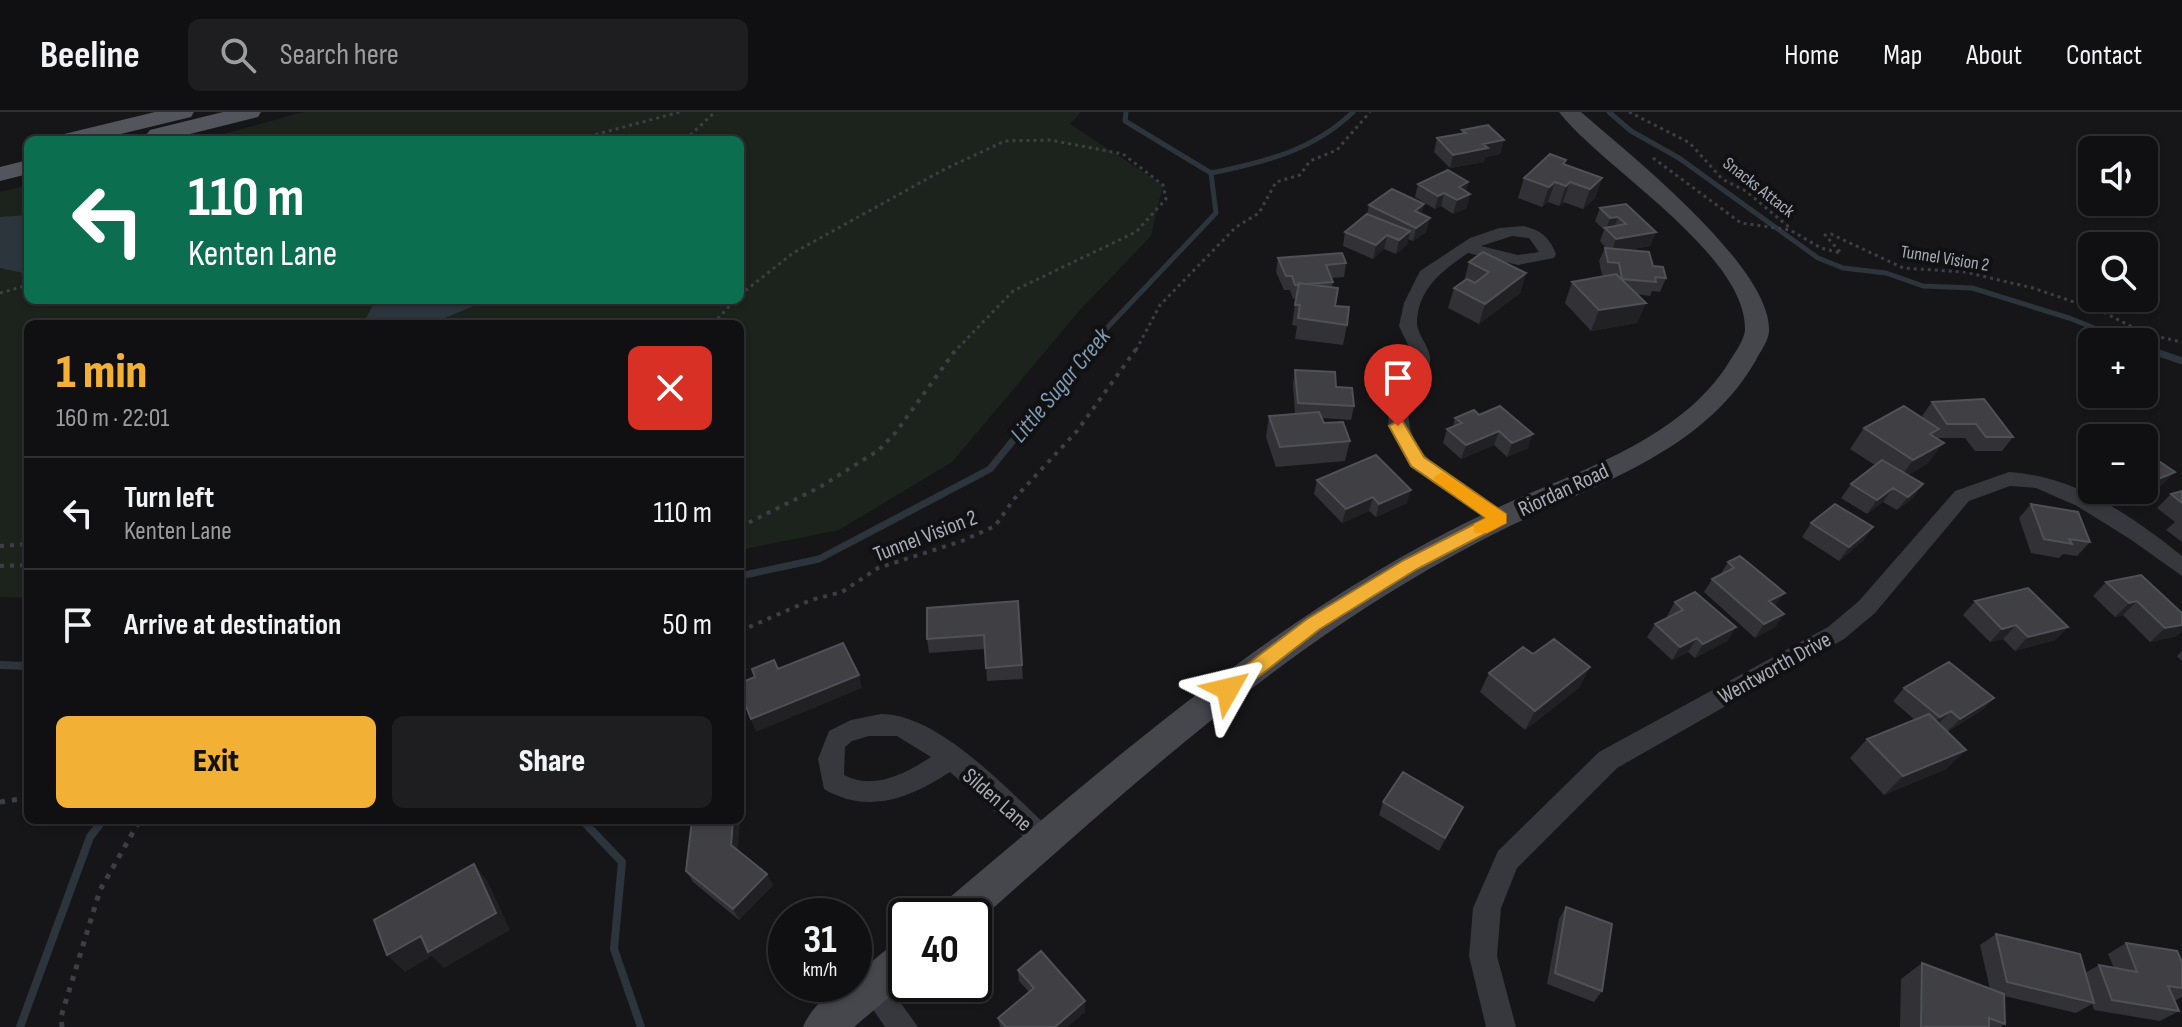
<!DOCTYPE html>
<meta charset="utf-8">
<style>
:root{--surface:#101012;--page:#1e1e20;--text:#f1f3f6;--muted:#9c9d9f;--line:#303032;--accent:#f2b134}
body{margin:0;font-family:"Sofia Sans Condensed",sans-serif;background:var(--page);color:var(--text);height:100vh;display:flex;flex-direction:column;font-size:30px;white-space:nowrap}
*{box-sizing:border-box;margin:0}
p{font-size:26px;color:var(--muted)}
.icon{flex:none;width:44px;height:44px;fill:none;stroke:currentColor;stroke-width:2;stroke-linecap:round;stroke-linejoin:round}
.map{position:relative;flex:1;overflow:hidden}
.panel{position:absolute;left:24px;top:208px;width:720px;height:504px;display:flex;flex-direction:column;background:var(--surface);border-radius:12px;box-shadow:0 2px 6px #0004,0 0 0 2px var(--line)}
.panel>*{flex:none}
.hud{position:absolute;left:24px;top:24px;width:720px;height:168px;border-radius:12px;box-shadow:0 2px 6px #0004,0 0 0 2px var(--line);background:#0b6e4f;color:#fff;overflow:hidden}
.fabs{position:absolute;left:2078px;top:24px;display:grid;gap:16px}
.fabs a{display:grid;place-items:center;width:80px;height:80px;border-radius:12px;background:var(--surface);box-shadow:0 2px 6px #0004,0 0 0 2px var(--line);font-size:40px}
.speed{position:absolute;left:768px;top:786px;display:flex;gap:16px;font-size:40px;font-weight:700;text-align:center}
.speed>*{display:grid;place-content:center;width:104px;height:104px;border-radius:50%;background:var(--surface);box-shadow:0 2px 6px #0004,0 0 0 2px var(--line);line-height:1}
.speed small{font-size:20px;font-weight:400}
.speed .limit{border:4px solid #111;border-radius:12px;background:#fff;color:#111}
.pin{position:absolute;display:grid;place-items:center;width:68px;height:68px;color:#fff;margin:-82px -34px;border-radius:50% 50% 50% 0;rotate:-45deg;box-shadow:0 0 8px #0007}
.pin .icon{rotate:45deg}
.me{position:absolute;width:88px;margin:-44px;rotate:53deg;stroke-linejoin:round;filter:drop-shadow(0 0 6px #0008)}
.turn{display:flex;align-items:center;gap:28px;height:168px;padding:0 32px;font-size:36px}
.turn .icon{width:104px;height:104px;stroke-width:2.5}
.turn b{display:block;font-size:56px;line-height:68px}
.round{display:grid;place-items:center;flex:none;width:84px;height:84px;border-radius:12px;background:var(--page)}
.summary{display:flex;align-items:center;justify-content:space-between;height:136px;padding:0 32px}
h1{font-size:48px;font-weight:800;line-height:60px;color:var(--accent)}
.button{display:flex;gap:16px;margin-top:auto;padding:16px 32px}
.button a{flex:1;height:92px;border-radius:12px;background:var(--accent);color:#111;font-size:32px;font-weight:800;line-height:92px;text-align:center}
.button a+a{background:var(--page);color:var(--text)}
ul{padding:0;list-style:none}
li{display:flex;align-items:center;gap:24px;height:112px;padding:0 32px;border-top:2px solid var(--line)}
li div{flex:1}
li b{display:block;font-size:30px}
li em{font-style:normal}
header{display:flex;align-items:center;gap:48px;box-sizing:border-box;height:112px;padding:0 40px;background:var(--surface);border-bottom:2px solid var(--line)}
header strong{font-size:38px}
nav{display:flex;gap:44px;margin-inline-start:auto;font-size:28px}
.search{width:560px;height:72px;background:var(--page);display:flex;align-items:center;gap:20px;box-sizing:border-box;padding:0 28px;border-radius:12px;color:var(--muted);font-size:30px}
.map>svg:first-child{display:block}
</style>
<header>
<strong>Beeline</strong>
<div class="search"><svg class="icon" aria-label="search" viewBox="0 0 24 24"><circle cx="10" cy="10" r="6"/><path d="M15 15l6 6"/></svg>Search here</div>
<nav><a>Home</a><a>Map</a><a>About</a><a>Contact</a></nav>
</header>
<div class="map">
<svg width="2182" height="915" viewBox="0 0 2182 915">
<rect width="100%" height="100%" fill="#161618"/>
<!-- green -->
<path fill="#1c231d" d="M304,0H1081L1070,12L1163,73L1151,124L1080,198L952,350L839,418L740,438V212H28V486L0,485V80L28,73V188H740V28H200Z"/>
<!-- water -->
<path fill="#2c353c" d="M28,103V162L0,156V105Z
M386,188H545L478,192L431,212H363L373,193Z"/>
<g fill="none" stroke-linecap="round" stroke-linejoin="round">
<!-- stream-far2 -->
<path stroke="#2c353c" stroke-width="5" d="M1609,0L1631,19L1679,46L1818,146L1843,156L1886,161L1923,174L1972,176L2069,206L2130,230
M1211,61C1264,50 1313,39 1353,0
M2144,236L2150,238
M1086,238L1216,101L1211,61L1125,9L1126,0"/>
<!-- stream-far1 -->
<path stroke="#2c353c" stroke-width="7" d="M2144,236L2182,249
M740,464L819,447L990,357L1088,236"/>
<!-- stream -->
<path stroke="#2c353c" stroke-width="8" d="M0,553L28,554
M582,708L622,750L614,837L641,915
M20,915L90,725L103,708"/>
<!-- path-far2 -->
<path stroke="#3d3f44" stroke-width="3" stroke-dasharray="3 4" stroke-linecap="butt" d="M1629,0L1690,31L1722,67L1746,79L1790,116
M575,28L680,0
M685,28L715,0
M1653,46L1741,111L1790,118L1821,136L1841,141L1825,123L1831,122L1903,156L1965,160L2033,176L2103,200L2146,222L2182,230
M0,181L28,173
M740,183L793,141L945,57L1005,29L1050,28L1123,42L1163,73L1166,87L1136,120L1013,179L956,238
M713,212L735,188
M1136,238L1160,193L1236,115L1259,101L1276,70L1300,63L1310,49L1337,38L1370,0"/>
<!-- path-far1 -->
<path stroke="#3d3f44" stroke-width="4" stroke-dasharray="4 6" stroke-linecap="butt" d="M740,415L820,375L879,338L896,320L957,236
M0,434L28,432
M0,454L28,453
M740,519L811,488L842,480L878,456L962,429L995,414L1014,387L1077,319L1137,236"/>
<!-- path -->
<path stroke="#3d3f44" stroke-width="5" stroke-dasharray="5 7" stroke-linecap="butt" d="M0,690L28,686
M62,915L61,905L100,778L140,708"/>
<!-- street -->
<path fill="#37383d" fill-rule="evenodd" d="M1524,114C1542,119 1549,125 1556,142L1554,146L1518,153L1468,141C1443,158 1417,177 1417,212C1418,223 1429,234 1430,246C1431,266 1412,277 1409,296C1402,347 1471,377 1507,402L1511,407L1500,415L1410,354L1388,314L1390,291L1412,257L1411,239L1399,214L1404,191L1420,159L1470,126L1499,116ZM1512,124L1529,126L1539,140L1518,143L1481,134Z
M2009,360C2075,364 2132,404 2182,444V464L2130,427L2077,394L2036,376L2010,374L1969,389L1875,501L1844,527L1617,656L1517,756L1501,796L1497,844L1516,915H1486L1469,844L1473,796L1498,739L1599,640L1828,515L1859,489L1955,379Z
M881,602C941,602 1012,683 1055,721L1059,729L1055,737L1046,741L1037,737L950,660C910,686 868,703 824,677L818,647L829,619L851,608ZM869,624H897L931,645C906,661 874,679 844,663L845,635L852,629Z
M872,861L882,865L918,915H885L858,875L862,865Z"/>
<!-- secondary -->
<path fill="#45474d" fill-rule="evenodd" d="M1559,0H1581C1628,41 1772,155 1769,219C1769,228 1760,240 1756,248C1704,340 1596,372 1506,416C1299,518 1145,662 974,813V804H937L943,791C1116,646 1282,497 1488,400C1570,361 1682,330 1731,247C1736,239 1744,228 1745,218C1747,142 1601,55 1559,0Z
M906,827V871L854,915H803C810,897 834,872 854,872V864L892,833Z"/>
<!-- primary -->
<path fill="#53555c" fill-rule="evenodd" d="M155,0H194L191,5L96,28H56L60,23Z
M223,0H261L258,5L166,28H150L146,23L150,18Z
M28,48V62L0,69V55Z"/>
</g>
<!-- wall -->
<path fill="#323236" d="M1462,18L1504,28L1500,42L1485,45L1484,50L1450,56L1434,40L1437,26L1461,22Z
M1565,52L1602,66L1595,86L1583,97L1563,90L1559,94L1548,90L1542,95L1518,86L1524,66Z
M1468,70L1466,79L1467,96L1453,102L1441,94L1435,97L1415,85L1418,72Z
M1369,93L1422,102L1430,106L1426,120L1413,129L1408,127L1407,133L1396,142L1384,137L1373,147L1343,134L1345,120L1367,102Z
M1600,96L1656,120L1650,134L1628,138L1653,154L1666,166L1660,180L1652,179L1650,184L1637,182L1646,191L1637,211L1591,219L1565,191L1572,170L1605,164L1602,163L1599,149L1605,136H1606L1600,129L1604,118L1595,109Z
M1278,146L1346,151L1344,165L1331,166L1333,170L1332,175L1335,194L1347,213L1343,233L1295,227L1297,214L1292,213L1296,186L1293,187L1290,178H1284L1276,160Z
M1469,150L1526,161L1520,181L1479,212L1448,196L1454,176L1464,169Z
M1295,258L1336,275L1354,294L1351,308L1322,306L1324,311L1350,329L1345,349L1276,355L1266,325L1269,304L1295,302L1293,272Z
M1932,290L2013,325L2002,339H1975L1965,326H1937L1935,323L1928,351L1908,363L1923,372L1913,386L1897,398L1883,390L1867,402L1841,386L1851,372L1875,353L1850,337L1864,316L1924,307L1922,304Z
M1479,303L1528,336L1507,345L1494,333L1461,347L1443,331L1447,317L1453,315L1455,306Z
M1317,368L1407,391L1376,405L1369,399L1342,411L1314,382Z
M2161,374L2124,390L2108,378H2144Z
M2182,379V430L2166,418L2175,410L2157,396L2171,382Z
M2031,392L2090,430L2077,444L2063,442L2059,446L2031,441L2019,406Z
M1811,411L1873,415L1863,429L1839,449L1802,425Z
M1728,450L1784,502L1775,515L1755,526L1704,480L1712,467L1720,463Z
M2141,463L2177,524L2150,530L2123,503L2115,505L2093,484L2106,470Z
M1018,489L1023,567L987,569L985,537L929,541L927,527Z
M1975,489L2068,515L2055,528L2015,539L2003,527L1990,530L1963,503Z
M1675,490L1736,515L1727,529L1695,546L1688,540L1672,548L1647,525L1655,512L1668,505L1667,504Z
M2182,539V549L2177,544Z
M1533,542L1580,575L1525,618L1480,580L1489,561Z
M1904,576L1994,586L1981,599L1947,620L1966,638L1946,657L1884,683L1850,646L1867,627L1915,608L1893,589Z
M1383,690L1457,707L1439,739L1379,703Z
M692,708H740L737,738L767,762L773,773L739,808L693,770L686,759Z
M1566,795L1602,879L1594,890L1547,872L1559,807Z
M1996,822L2085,861L2099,853L2114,856L2108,842L2126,831L2182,850V885L2174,889L2179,899L2160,909L2094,898L2092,892L2076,901L2004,884L2005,912L2001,915H1900L1901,867L1922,851L1990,877L1980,833Z
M1018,858L1085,900L1067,915H1000L998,906L1029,880L1019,869Z"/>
<!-- shaded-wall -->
<path fill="#212124" d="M1504,28L1500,42L1485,45L1484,50L1450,56L1453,43L1483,32Z
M1602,66L1595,86L1583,97L1590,77Z
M1468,70L1465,84L1455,89L1459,75Z
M1555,70L1548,90L1542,95L1549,75Z
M1570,70L1563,90L1559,94L1566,74Z
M1444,81L1441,94L1435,97L1438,84Z
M1470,82L1467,96L1453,102L1457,88Z
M1424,92L1421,106L1415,99Z
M1618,105L1613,118L1606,117L1610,106Z
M1430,106L1426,120L1413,129L1416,116Z
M1410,119L1407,133L1396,142L1399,128Z
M1656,120L1650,134L1611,141L1616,127Z
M1387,123L1384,137L1373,147L1376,133Z
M1526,161L1520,181L1479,212L1485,192Z
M1646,191L1637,211L1591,219L1599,198Z
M1499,319L1494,333L1461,347L1466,333Z
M1533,322L1528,336L1507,345L1512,331Z
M1944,331L1928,351L1898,369L1913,348Z
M2175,360L2161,374L2124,390L2135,378H2144V373Z
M1923,372L1913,386L1897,398L1908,385Z
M1893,376L1883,390L1867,402L1877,388Z
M1411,378L1407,391L1376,405L1379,392Z
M1373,385L1369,399L1342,411L1346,397Z
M1873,415L1863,429L1839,449L1849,435Z
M1785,481L1775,494L1769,489Z
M2137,489L2123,503L2115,505L2129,491Z
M1784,502L1775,515L1755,526L1764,512Z
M2016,513L2003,527L1990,530L2002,517Z
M2182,513V520L2177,524L2150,530L2165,516Z
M1736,515L1727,529L1695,546L1703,532Z
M2068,515L2055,528L2015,539L2028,525Z
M1697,526L1688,540L1672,548L1680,535Z
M1590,555L1580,575L1525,618L1535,599Z
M859,563L862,576L756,620L751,607Z
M1994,586L1981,599L1947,620L1960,607Z
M1951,599L1938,612L1928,618L1940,605Z
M1966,638L1946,657L1884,683L1903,664Z
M740,672L742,677L740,703Z
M1463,695L1457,707L1439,739L1445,726Z
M733,708H740L737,745L731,733Z
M474,752L488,770L510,818L444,856L432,844L405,860L387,843Z
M767,762L773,773L739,808L733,797Z
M1085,889V900L1067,915H1055Z"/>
<!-- building -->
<path fill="#3f3f44" stroke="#4f5156" stroke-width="2" d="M1488,13L1504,28L1483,32L1488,36L1453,43L1437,26L1466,21L1462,18Z
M1550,42L1566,48L1563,52L1602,66L1590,77L1570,70L1566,74L1555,70L1549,75L1524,66Z
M1448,58L1468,70L1459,75L1470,82L1457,88L1444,81L1438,84L1418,72Z
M1392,77L1424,92L1415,99L1430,106L1416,116L1369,93Z
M1626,92L1656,120L1616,127L1605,116L1626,112L1618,105L1610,106L1600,96Z
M1367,102L1410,119L1399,128L1387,123L1376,133L1345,120Z
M1605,136L1649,140L1653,154L1663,155L1666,166L1655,165L1656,170L1622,167L1619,151L1608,150Z
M1483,140L1526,161L1485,192L1454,176L1467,167L1475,171L1489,160L1469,150Z
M1342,141L1346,151L1326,153L1333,170L1306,172L1299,171V173H1295L1292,164H1286L1278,146Z
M1616,162L1646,191L1599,198L1572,170Z
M1299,171L1338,176L1335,194L1349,195L1347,213L1298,206L1300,193H1295Z
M1295,258L1335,260L1336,275L1352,276L1354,294L1298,291Z
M1984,287L2013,325H1986L1976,312H1947L1932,290Z
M1500,294L1533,322L1512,331L1499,319L1466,333L1447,317L1462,311L1455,306L1474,298L1479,303Z
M1904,294L1939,317L1930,322L1944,331L1913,348L1864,316Z
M1319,300L1324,311L1343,310L1350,329L1280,335L1269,304Z
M2144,339L2175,360L2144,373Z
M1376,343L1411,378L1379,392L1373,385L1346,397L1317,368Z
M1882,348L1923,372L1908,385L1893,376L1877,388L1851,372Z
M2182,379V391L2171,382Z
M1835,392L1873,415L1849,435L1811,411Z
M2031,392L2078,400L2090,430L2069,427L2072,432L2044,427Z
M1740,444L1785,481L1769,489L1784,502L1764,512L1712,467L1734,456L1728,450Z
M2141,463L2182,501V513L2165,516L2137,489L2129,491L2106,470Z
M2028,476L2068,515L2028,525L2016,513L2002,517L1975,489Z
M1695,480L1736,515L1703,532L1697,526L1680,535L1655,512L1683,498L1675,490Z
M1018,489L1022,553L986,556L984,523L927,527V496Z
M1554,527L1590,555L1535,599L1489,561L1523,535L1533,542Z
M843,531L859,563L751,607L740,579V571L755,565L752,557L774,548L778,557Z
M1949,550L1994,586L1960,607L1951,599L1940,605L1904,576Z
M1929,602L1966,638L1903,664L1867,627Z
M1403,660L1463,695L1445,726L1383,690Z
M692,708H733L731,733L767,762L733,797L686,759Z
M474,752L496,801L428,840L421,824L387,843L374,808Z
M1566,795L1612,812L1602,879L1555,861Z
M1996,822L2080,842L2094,891L2007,870Z
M2126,831L2177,839L2182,850V876L2168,874L2179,899L2112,888L2099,853L2137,860Z
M1041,839L1085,889L1055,915H1006L998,906L1034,876L1018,858Z
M1922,851L2004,882L2005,912L1989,906V915H1921Z"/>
<!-- route -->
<path fill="#f2b134" stroke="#9d7322" stroke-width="2" d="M1398,309L1403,310L1424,345L1506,402V411L1417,457L1320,517L1235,583H1221L1218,577L1221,572L1307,507L1404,448L1486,406L1411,354L1389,314Z"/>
<!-- slow -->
<path fill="#f59e0b" d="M1442,360L1506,402V411L1487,421H1474V412L1486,406L1436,370L1433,366Z"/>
<g text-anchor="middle" stroke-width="8" stroke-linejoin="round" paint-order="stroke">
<!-- far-street labels -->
<g font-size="18" fill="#a8adb8" stroke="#111113">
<text transform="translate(1759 75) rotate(38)" y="6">Snacks Attack</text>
<text transform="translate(1945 146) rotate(9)" y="6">Tunnel Vision 2</text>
</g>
<!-- street labels -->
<g font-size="22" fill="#a8adb8" stroke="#111113">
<text transform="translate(1563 377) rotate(-25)" y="8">Riordan Road</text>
<text transform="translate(925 423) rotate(-21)" y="8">Tunnel Vision 2</text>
<text transform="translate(1774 555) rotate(-29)" y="8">Wentworth Drive</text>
<text transform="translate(998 687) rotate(41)" y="8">Silden Lane</text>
</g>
<!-- water labels -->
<g font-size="24" font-style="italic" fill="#7f9bb3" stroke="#111113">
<text transform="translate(1060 273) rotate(-50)" y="8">Little Sugar Creek</text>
</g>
</g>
</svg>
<div class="fabs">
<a><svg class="icon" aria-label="sound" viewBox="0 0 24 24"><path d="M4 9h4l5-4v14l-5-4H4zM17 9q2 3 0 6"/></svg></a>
<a><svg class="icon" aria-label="search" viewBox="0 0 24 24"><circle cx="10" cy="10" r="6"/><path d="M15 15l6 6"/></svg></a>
<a>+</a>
<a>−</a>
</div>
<div class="speed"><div>31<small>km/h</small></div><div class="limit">40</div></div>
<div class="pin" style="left:1398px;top:314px;background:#d93025"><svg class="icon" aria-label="arrive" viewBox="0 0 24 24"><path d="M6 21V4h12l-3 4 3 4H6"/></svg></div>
<svg class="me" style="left:1228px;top:577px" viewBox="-20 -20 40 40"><path d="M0-17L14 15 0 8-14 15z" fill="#f2b134" stroke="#fff" stroke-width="4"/></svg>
<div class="hud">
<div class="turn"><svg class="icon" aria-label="left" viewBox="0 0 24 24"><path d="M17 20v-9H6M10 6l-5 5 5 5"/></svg><div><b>110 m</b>Kenten Lane</div></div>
</div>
<section class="panel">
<div class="summary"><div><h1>1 min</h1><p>160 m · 22:01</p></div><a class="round" style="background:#d93025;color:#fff"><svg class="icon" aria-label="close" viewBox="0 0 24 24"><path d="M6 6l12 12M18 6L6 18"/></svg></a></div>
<ul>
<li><svg class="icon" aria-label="left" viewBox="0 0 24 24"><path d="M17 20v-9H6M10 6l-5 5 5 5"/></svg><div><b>Turn left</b><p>Kenten Lane</p></div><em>110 m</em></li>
<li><svg class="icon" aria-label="arrive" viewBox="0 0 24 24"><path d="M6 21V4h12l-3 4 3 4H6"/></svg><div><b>Arrive at destination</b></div><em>50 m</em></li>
</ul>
<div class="button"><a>Exit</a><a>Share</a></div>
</section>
</div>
